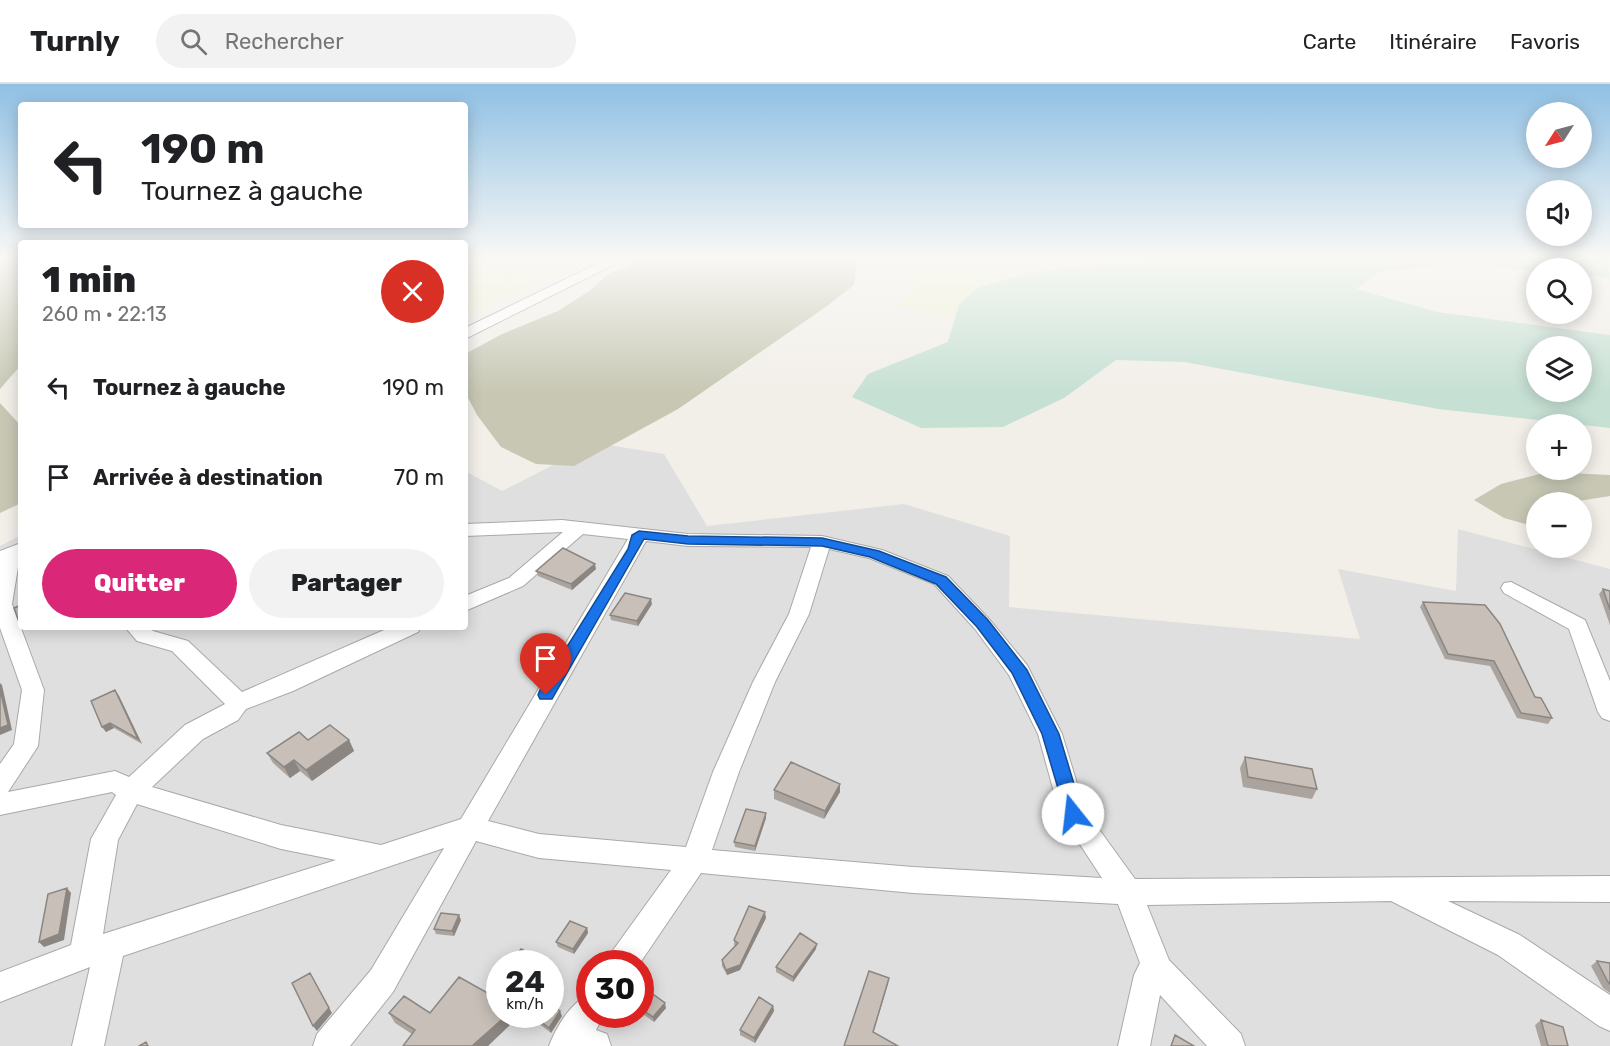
<!DOCTYPE html>
<html lang="fr">
<meta charset="utf-8">
<style>
:root{--surface:#fff;--page:#f2f2f2;--text:#202124;--muted:#757577;--line:#e0e0e0;--accent:#db2777}
body{margin:0;font-family:Rubik,sans-serif;background:var(--page);color:var(--text);height:100vh;display:flex;flex-direction:column;font-size:22px;white-space:nowrap}
*{box-sizing:border-box;margin:0}
p{font-size:20px;color:var(--muted)}
.icon{flex:none;width:33px;height:33px;fill:none;stroke:currentColor;stroke-width:2;stroke-linecap:round;stroke-linejoin:round}
.map{position:relative;flex:1;overflow:hidden}
.drawer{position:absolute;left:18px;top:156px;width:450px;height:390px;display:flex;flex-direction:column;background:var(--surface);border-radius:6px;box-shadow:0 3px 15px #0003}
.drawer>*{flex:none}
.hud{position:absolute;left:18px;top:18px;width:450px;height:126px;border-radius:6px;box-shadow:0 3px 15px #0003;background:#fff;color:var(--text);overflow:hidden}
.needle{width:39px;rotate:234deg}
.controls{position:absolute;left:1526px;top:18px;display:grid;gap:12px}
.controls a{display:grid;place-items:center;width:66px;height:66px;border-radius:50%;background:var(--surface);box-shadow:0 3px 15px #0003;font-size:30px}
.speed{position:absolute;left:486px;top:866px;display:flex;gap:12px;font-size:30px;font-weight:700;text-align:center}
.speed>*{display:grid;place-content:center;width:78px;height:78px;border-radius:50%;background:var(--surface);box-shadow:0 3px 15px #0003;line-height:1}
.speed small{font-size:15px;font-weight:400}
.speed .limit{border:9px solid #d22;background:#fff;color:#111}
.pin{position:absolute;display:grid;place-items:center;width:51px;height:51px;color:#fff;margin:-62px -26px;border-radius:50% 50% 50% 0;rotate:-45deg;box-shadow:0 0 6px #0007}
.pin .icon{rotate:45deg}
.me{position:absolute;width:66px;margin:-33px;rotate:344deg;stroke-linejoin:round;filter:drop-shadow(0 0 4px #0008)}
.turn{display:flex;align-items:center;gap:21px;height:126px;padding:0 24px;font-size:27px}
.turn .icon{width:78px;height:78px;stroke-width:2.5}
.turn b{display:block;font-size:42px;line-height:51px}
.round{display:grid;place-items:center;flex:none;width:63px;height:63px;border-radius:32px;background:var(--page)}
.overview{display:flex;align-items:center;justify-content:space-between;height:102px;padding:0 24px}
h1{font-size:36px;font-weight:800;line-height:45px}
.cta{display:flex;gap:12px;margin-top:auto;padding:12px 24px}
.cta a{flex:1;height:69px;border-radius:36px;background:var(--accent);color:#fff;font-size:24px;font-weight:800;line-height:69px;text-align:center}
.cta a+a{background:var(--page);color:var(--text)}
ul{padding:0;list-style:none}
li{display:flex;align-items:center;gap:18px;height:90px;padding:0 24px}
li div{flex:1}
li b{display:block;font-size:22px}
li em{font-style:normal}
header{display:flex;align-items:center;gap:36px;box-sizing:border-box;height:84px;padding:0 30px;background:var(--surface);border-bottom:2px solid var(--line)}
header strong{font-size:28px}
nav{display:flex;gap:33px;margin-inline-start:auto;font-size:21px}
.search{width:420px;height:54px;background:var(--page);display:flex;align-items:center;gap:15px;box-sizing:border-box;padding:0 21px;border-radius:33px;color:var(--muted);font-size:22px}
.map>svg:first-child{display:block}
</style>
<header>
<strong>Turnly</strong>
<div class="search"><svg class="icon" aria-label="search" viewBox="0 0 24 24"><circle cx="10" cy="10" r="6"/><path d="M15 15l6 6"/></svg>Rechercher</div>
<nav><a>Carte</a><a>Itinéraire</a><a>Favoris</a></nav>
</header>
<div class="map">
<svg width="1610" height="962" viewBox="0 0 1610 962">
<rect width="100%" height="100%" fill="#f2efe9"/>
<!-- residential -->
<path fill="#e0dfdf" fill-rule="evenodd" d="M596,359L664,370L707,442L904,420L1010,452L1009,523L1360,555L1338,485L1456,507L1458,445L1610,485V962H0V462L21,451V543H465V387L502,407ZM500,879H550V930H500ZM590,879H640V930H590Z"/>
<!-- construction -->
<path fill="#c7c7b4" d="M0,175H21V281L0,305Z
M644,175H855L857,180L854,201L827,222L678,325L574,382L536,380L501,363L477,331L465,308V270L502,250L558,227L592,205L608,190Z
M0,319L21,342V419L0,429Z
M1547,388L1610,391V412L1572,418H1536V443L1504,434L1474,416L1501,400Z"/>
<!-- farmland -->
<path fill="#eef0d5" d="M465,175H595L465,233Z
M956,175H1053L1070,190L1214,175L972,237L898,223L917,205L907,195L913,185Z"/>
<!-- wetland -->
<path fill="#c6e0d4" fill-rule="evenodd" d="M1145,175H1610L1609,194L1581,191V184H1536V187L1470,180L1381,187L1356,205L1437,228L1610,251V344L1438,325L1184,278L1116,276L1064,314L1003,343L921,344L852,313L868,290L948,258L959,221L977,204L1028,189ZM1536,262H1581V308H1536Z"/>
<g fill="none" stroke-linecap="round" stroke-linejoin="round">
<!-- minor casing -->
<g stroke="#a9a9a9" stroke-width="2">
<path id="minor" d="M562,436L688,450L822,452L882,466L948,492L989,535L1027,581L1062,650L1085,726L1135,795L1610,792V818L1448,817L1520,851L1610,911V947L1599,942L1498,871L1391,817L1147,821L1169,876L1241,950L1245,962H1207L1160,911L1150,962H1118L1134,891L1140,879L1118,820L913,809L701,789L640,879H607L611,869L671,786L539,774L476,757L393,908L350,962H313L317,950L371,886L444,764L123,872L104,962H72L90,883L0,918V888L71,861L91,755L116,711L112,708L0,731V680L14,660L22,606L0,544V473L3,467H17L20,471L12,520L44,606L38,662L8,708L115,687L129,693L185,641L225,620L172,567L137,557L125,543H149L153,547L188,557L242,608L391,543H421L418,548L293,607L246,625L238,636L203,655L152,703L281,741L381,761L461,735L628,455L583,450L523,502L465,527V512L509,494L563,448L465,452V440ZM646,457L688,462L811,463L789,530L753,598L713,688L686,763L539,750L488,737ZM829,465L869,474L934,500L975,545L1009,591L1038,650L1060,730L1102,794L913,783L712,766L739,688L775,598L809,530ZM137,720L281,765L336,776L103,850L118,756Z
M1511,498L1585,536L1610,597V637L1602,634L1598,628L1569,545L1504,509L1501,504L1504,499Z
M590,910V930H604L596,946L607,950L611,962H549C556,943 571,918 590,910Z"/>
</g>
<!-- tertiary casing -->
<g stroke="#a9a9a9" stroke-width="2">
<path id="tertiary" d="M607,175H625L465,255V244Z
M21,459V475L0,483V467Z"/>
</g>
<!-- minor -->
<use href="#minor" fill="#fff" fill-rule="evenodd"/>
<!-- tertiary -->
<use href="#tertiary" fill="#fff" fill-rule="evenodd"/>
</g>
<!-- wall -->
<path fill="#aba49e" d="M596,485L572,506L538,492L536,487Z
M1603,505L1610,507V541L1599,510Z
M1423,518L1485,521L1535,613L1552,634L1548,640L1517,634L1490,582L1445,575L1420,523Z
M652,520L638,542L611,536L610,531Z
M115,606L119,612L142,660L114,644L106,648Z
M308,656H349L354,667L312,697L300,687L290,694L273,679L267,669Z
M1245,673L1317,705L1312,715L1243,703L1240,684Z
M774,706L840,708L824,735L774,715Z
M766,734L755,767L735,763L734,758Z
M766,834L740,886L727,891L722,882V876L735,862L734,861V856Z
M461,836L454,852L436,850L434,845Z
M587,844L588,849L574,870L558,863L556,858Z
M816,865L793,898L776,888V883Z
M1597,877L1610,879V909L1603,904L1591,882Z
M640,920L666,924L654,938L640,928Z
M773,922L774,927L755,959L740,951V946Z
M389,929H430L511,940L412,950L395,939Z
M562,932L551,949L538,939L536,934Z
M1541,936L1568,962H1541L1535,941Z"/>
<!-- shaded-wall -->
<path fill="#8b8681" d="M595,480L596,485L572,506L571,500Z
M651,515L652,520L638,542L637,537Z
M22,543H32L24,546Z
M0,599L2,601L12,646L0,651Z
M115,606L119,612L142,660L138,655Z
M110,639L114,644L106,648L102,643Z
M349,656L354,667L312,697L306,686Z
M294,676L300,687L290,694L284,683Z
M840,700V708L824,735L825,727Z
M766,729V734L755,767V762Z
M67,804L71,809L64,856L44,863L39,858Z
M765,828L766,834L740,886L727,891L726,886Z
M459,831L461,836L454,852L452,847Z
M587,844L588,849L574,870L573,865Z
M817,860L816,865L793,898V893Z
M537,873L538,879H532Z
M310,889L332,929L317,947L313,942Z
M889,894L888,900L872,953L873,948Z
M665,919L666,924L654,938L653,933Z
M773,922L774,927L755,959L754,954Z
M560,927L562,932L551,949L549,944Z
M507,931L511,940L488,962H472Z"/>
<!-- building -->
<path fill="#c7bfb8" stroke="#8b8681" stroke-width="1.5" d="M563,464L595,480L571,500L536,487Z
M1603,505L1610,507V526Z
M625,509L651,515L637,537L610,531Z
M1423,518L1485,521L1500,540L1535,613L1541,614L1552,634L1521,629L1494,577L1448,570Z
M21,521V540L20,541L14,524Z
M0,605L8,641L0,644Z
M115,606L138,655L110,639L102,643L91,617Z
M330,641L349,656L306,686L294,676L284,683L267,669L299,648L308,656Z
M1245,673L1312,685L1317,705L1248,693Z
M791,678L840,700L825,727L774,706Z
M746,725L766,729L755,762L734,758Z
M67,804L59,850L39,858L48,810Z
M749,822L765,828L740,881L726,886L722,876L738,859L734,856Z
M441,829L459,831L452,847L434,845Z
M570,837L587,844L573,865L556,858Z
M800,849L817,860L793,893L776,883Z
M521,865L537,873L532,879H510Z
M1597,877L1610,879V900L1608,898Z
M869,887L889,894L873,948L898,962H844Z
M310,889L329,924L313,942L292,899Z
M459,893L486,908L500,922V930L507,931L472,962H403L415,946L389,929L404,912L430,929Z
M650,908L665,919L653,933L640,924V920Z
M759,913L773,922L754,954L740,946Z
M550,920L560,927L549,944L536,934L540,930H550Z
M1541,936L1563,943L1568,962H1548Z
M1175,951L1194,962H1171Z
M146,958L148,962H139Z"/>
<!-- sky -->
<linearGradient id="sky" x2="0" y2="1"><stop stop-color="#8fc0e4"/><stop offset="0.56" stop-color="#f9f8f5"/><stop offset="1" stop-color="#f9f8f5" stop-opacity="0"/></linearGradient>
<rect width="1610" height="310" fill="url(#sky)"/>
<!-- route -->
<path fill="#1a73e8" stroke="#114b97" stroke-width="1.5" d="M639,447L688,452L822,454L879,467L946,493L988,536L1027,586L1059,650L1083,730L1080,735L1073,737L1067,735L1042,650L1012,589L977,543L936,500L870,473L822,462L688,460L644,455L552,615H540L538,611L540,606L628,465L632,451Z"/>
</svg>
<div class="controls">
<a><svg class="needle" viewBox="-14 -14 28 28"><path d="M0-13l5 13h-10z" fill="#e53935"/><path d="M0 13l5-13h-10z" fill="#757577"/></svg></a>
<a><svg class="icon" aria-label="sound" viewBox="0 0 24 24"><path d="M4 9h4l5-4v14l-5-4H4zM17 9q2 3 0 6"/></svg></a>
<a><svg class="icon" aria-label="search" viewBox="0 0 24 24"><circle cx="10" cy="10" r="6"/><path d="M15 15l6 6"/></svg></a>
<a><svg class="icon" aria-label="layers" viewBox="0 0 24 24"><path d="M12 4l9 5-9 5-9-5zM3 14l9 5 9-5"/></svg></a>
<a>+</a>
<a>−</a>
</div>
<div class="speed"><div>24<small>km/h</small></div><div class="limit">30</div></div>
<div class="pin" style="left:546px;top:611px;background:#d93025"><svg class="icon" aria-label="arrive" viewBox="0 0 24 24"><path d="M6 21V4h12l-3 4 3 4H6"/></svg></div>
<svg class="me" style="left:1073px;top:730px" viewBox="-20 -20 40 40"><circle r="19" fill="#fff"/><path d="M0-13L10 11 0 6-10 11z" fill="#1a73e8"/></svg>
<div class="hud">
<div class="turn"><svg class="icon" aria-label="left" viewBox="0 0 24 24"><path d="M17 20v-9H6M10 6l-5 5 5 5"/></svg><div><b>190 m</b>Tournez à gauche</div></div>
</div>
<section class="drawer">
<div class="overview"><div><h1>1 min</h1><p>260 m · 22:13</p></div><a class="round" style="background:#d93025;color:#fff"><svg class="icon" aria-label="close" viewBox="0 0 24 24"><path d="M6 6l12 12M18 6L6 18"/></svg></a></div>
<ul>
<li><svg class="icon" aria-label="left" viewBox="0 0 24 24"><path d="M17 20v-9H6M10 6l-5 5 5 5"/></svg><div><b>Tournez à gauche</b></div><em>190 m</em></li>
<li><svg class="icon" aria-label="arrive" viewBox="0 0 24 24"><path d="M6 21V4h12l-3 4 3 4H6"/></svg><div><b>Arrivée à destination</b></div><em>70 m</em></li>
</ul>
<div class="cta"><a>Quitter</a><a>Partager</a></div>
</section>
</div>
